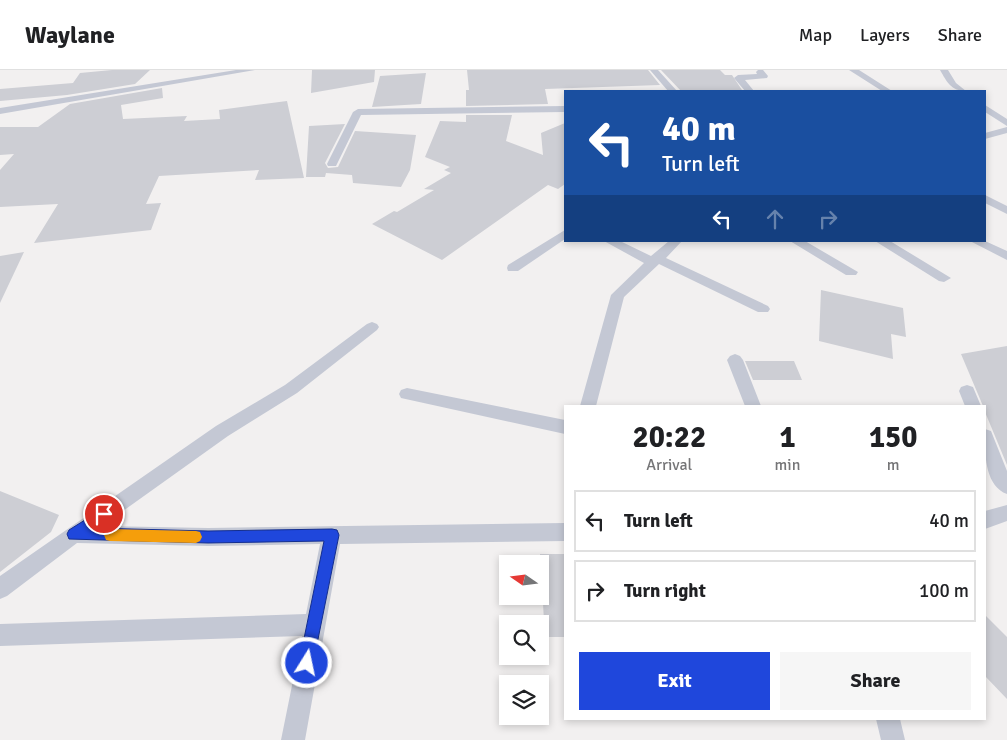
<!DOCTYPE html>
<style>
:root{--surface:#fff;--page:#f6f6f6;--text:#202124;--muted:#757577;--line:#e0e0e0;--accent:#1f47dc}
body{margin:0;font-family:Signika,sans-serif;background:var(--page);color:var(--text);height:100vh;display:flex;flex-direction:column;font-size:19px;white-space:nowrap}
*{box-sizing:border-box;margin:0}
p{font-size:16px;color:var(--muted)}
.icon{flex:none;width:28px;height:28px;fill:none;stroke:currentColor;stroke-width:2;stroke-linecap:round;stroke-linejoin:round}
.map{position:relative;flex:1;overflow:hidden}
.panel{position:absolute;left:564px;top:335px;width:422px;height:315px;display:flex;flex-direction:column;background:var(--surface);border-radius:0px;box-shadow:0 2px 8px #0003}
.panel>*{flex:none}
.banner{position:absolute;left:564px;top:20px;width:422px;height:152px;border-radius:0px;box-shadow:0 2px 8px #0003;background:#1a4fa0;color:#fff;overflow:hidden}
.needle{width:32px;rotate:284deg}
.fabs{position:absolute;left:499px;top:485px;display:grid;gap:10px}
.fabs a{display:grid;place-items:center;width:50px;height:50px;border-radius:0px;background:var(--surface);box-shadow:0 2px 8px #0003;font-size:25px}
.pin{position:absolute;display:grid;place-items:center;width:42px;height:42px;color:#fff;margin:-21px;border:2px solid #fff;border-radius:50%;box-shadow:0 1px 5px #0007}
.me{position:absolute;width:55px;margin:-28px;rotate:10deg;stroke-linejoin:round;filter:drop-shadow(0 0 4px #0008)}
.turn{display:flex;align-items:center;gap:18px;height:105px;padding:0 15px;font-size:22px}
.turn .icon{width:65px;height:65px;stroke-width:2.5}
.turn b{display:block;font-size:35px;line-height:42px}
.lanes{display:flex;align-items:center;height:48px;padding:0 15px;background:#0003;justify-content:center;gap:25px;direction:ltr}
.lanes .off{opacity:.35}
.eta{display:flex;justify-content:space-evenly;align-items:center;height:85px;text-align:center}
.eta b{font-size:30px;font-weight:800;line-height:35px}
.button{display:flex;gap:10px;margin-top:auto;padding:10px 15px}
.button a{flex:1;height:58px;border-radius:0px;background:var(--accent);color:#fff;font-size:20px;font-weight:800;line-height:58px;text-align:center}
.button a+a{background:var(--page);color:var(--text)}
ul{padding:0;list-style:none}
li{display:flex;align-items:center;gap:15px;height:62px;margin:0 10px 8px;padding:0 5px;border:2px solid var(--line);border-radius:0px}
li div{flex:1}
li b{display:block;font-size:19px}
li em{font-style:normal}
header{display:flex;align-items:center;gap:30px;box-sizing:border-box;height:70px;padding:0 25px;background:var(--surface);border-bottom:1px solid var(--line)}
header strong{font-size:24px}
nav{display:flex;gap:28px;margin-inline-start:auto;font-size:18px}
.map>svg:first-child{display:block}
</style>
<header>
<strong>Waylane</strong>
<nav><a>Map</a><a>Layers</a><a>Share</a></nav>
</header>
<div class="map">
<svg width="1007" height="670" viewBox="0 0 1007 670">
<rect width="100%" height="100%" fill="#f2f0f0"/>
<!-- building -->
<path fill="#cdced4" d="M112,0H150L135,14L67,25L0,31V19L73,13L80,3Z
M312,0H375L374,12L311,23Z
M467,0H648L660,15L545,19L548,34L466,36V20H469Z
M661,0H720L725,5H732L742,20L681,21Z
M426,3L421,34L372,37L380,6Z
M162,18L163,28L121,35L123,49L187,46L184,51L220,49L219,40L287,31L304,108L255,110L259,100L159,106L146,134L161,133L151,160L34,173L58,134L0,137V100L14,84L0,85V57H38L70,34Z
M466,45H512L506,71L543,85L541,63L565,53V114L558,119L548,115L442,190L372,154L394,141L397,142L434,120L424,119L451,103L444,100L450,97L425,87L440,51L466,52Z
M345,54L325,93L328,98L338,97L355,61L416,65L410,100L401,117L353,113L352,105L326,103L325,107H306L309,56Z
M24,182L0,233V186Z
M821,220L903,238L906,267L891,264L893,289L819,271Z
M1007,276V395L985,342V336H983L961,284Z
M745,291H794L802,310H753Z
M0,421L59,445L51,462L0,502Z
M540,484H565V567H545Z
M985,545L1007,567V629L985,606Z"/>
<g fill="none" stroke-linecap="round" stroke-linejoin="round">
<!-- street -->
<path fill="#c4c8d4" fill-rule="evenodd" d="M236,0H255L0,44V38Z
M650,0H658L677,21H668Z
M758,0H763L768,6L767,8L745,10L754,21H745L734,8L738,5L757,4L756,2Z
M849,0H859L892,21H882Z
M940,0H948L956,13L966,21C951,21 947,12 940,0Z
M985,35L1007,49V56L985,42Z
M565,36V42L361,45L336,96H328L327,94L353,42L358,39Z
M1007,57V63L985,69V63Z
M985,125L1007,136V144L985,133Z
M565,160V169L518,201H508L507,198L508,195Z
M604,171H620L651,186L669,171H682L666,188L768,236L770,239L768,242H758L659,194L624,227L596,336H580L611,225L644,193Z
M790,171H805L858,202L856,205H846Z
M875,171H890L951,208L944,212L939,211Z
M970,171H985L1007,181V190Z
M372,252L377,254L379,257L377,260L297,323L228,366L102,456L208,458L565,453V471L340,474L305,670H281L302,566L0,576V554L306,544L320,474L208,476L77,473L7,526L0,529V506L216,356L285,315L367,254Z
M735,284L740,286L743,290L761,336H745L727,290L730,286Z
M967,315L973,317L981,336H965L959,321L961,317Z
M407,318L565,350V364L401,328L399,324L401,320Z
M985,359L991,361L1007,401V424C983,415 985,379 985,359Z
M1007,435V451L985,459V441Z
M876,649H900L905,670H881Z"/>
</g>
<!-- route -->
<path fill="#1f47dc" stroke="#142e8f" d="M104,438L108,439L110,444L108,448L93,458L208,461L332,459L337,460L339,465L312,599L307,601L301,599L299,593L324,471L208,473L69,469L67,464L69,460Z"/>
<!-- slow -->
<path fill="#f59e0b" d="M110,459L196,461L200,462L202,467L200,471L196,473L110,471L106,470L104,465L106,461Z"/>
</svg>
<div class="fabs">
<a><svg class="needle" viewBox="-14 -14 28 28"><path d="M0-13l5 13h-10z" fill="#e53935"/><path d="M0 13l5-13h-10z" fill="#757577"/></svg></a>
<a><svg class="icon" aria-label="search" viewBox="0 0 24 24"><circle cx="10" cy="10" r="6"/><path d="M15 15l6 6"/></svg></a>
<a><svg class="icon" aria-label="layers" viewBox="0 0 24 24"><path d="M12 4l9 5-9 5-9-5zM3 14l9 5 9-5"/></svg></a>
</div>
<div class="pin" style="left:104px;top:444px;background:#d93025"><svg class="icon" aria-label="arrive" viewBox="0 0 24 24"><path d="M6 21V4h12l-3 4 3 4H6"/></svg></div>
<svg class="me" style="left:307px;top:593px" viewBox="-20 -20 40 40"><circle r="17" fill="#1f47dc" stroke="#fff" stroke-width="3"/><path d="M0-11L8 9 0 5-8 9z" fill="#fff"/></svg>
<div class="banner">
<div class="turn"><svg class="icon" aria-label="left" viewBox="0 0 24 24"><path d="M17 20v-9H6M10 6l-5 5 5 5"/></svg><div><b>40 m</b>Turn left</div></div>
<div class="lanes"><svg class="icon" aria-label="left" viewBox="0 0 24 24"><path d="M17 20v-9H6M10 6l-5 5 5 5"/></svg><svg class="icon off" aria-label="ahead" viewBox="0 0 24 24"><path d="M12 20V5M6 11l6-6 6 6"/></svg><svg class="icon off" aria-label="right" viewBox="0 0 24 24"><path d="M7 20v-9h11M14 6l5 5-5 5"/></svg></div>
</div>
<section class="panel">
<div class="eta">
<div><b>20:22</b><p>Arrival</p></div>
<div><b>1</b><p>min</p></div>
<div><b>150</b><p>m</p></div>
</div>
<ul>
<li><svg class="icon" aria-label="left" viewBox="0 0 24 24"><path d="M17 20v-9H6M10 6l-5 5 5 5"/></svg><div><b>Turn left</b></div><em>40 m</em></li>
<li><svg class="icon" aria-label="right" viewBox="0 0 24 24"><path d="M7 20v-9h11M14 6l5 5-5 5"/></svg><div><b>Turn right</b></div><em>100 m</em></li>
</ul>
<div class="button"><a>Exit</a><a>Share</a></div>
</section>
</div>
